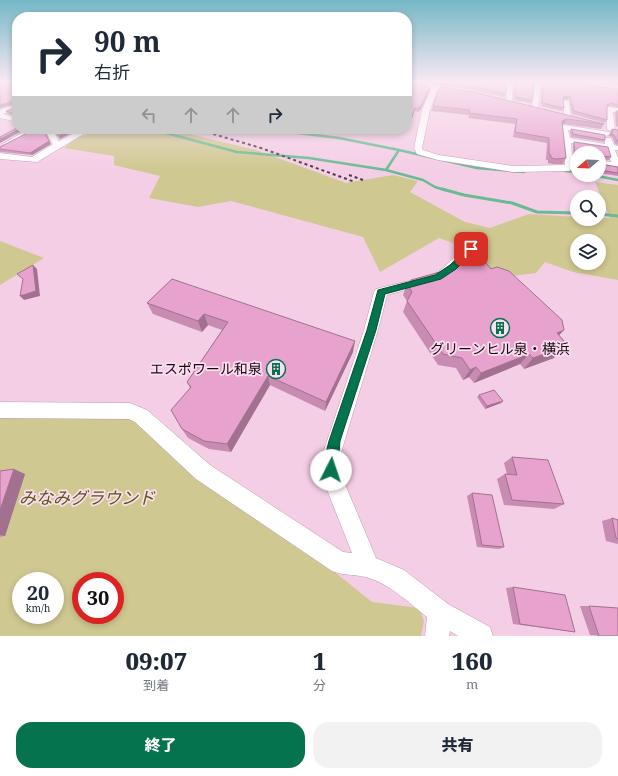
<!DOCTYPE html>
<html lang="ja">
<meta charset="utf-8">
<style>
:root{--surface:#fff;--page:#f2f2f3;--text:#1f2937;--muted:#747a83;--accent:#05744e}
body{margin:0;font-family:"Noto Serif","Noto Sans JP",serif;background:var(--page);color:var(--text);height:100vh;display:flex;flex-direction:column;font-size:15px;white-space:nowrap}
*{box-sizing:border-box;margin:0}
p{font-size:13px;color:var(--muted)}
.icon{flex:none;width:22px;height:22px;fill:none;stroke:currentColor;stroke-width:2;stroke-linecap:round;stroke-linejoin:round}
.map{position:relative;height:636px;overflow:hidden}
.details{display:flex;flex-direction:column;background:var(--surface);flex:1}
.details>*{flex:none}
.guide{position:absolute;left:12px;top:12px;width:400px;height:122px;border-radius:16px;box-shadow:0 2px 6px #0003;background:#fff;color:var(--text);overflow:hidden}
.needle{width:26px;rotate:251deg}
.controls{position:absolute;left:570px;top:146px;display:grid;gap:8px}
.controls a{display:grid;place-items:center;width:36px;height:36px;border-radius:50%;background:var(--surface);box-shadow:0 2px 6px #0003;font-size:20px}
.speed{position:absolute;left:12px;top:572px;display:flex;gap:8px;font-size:20px;font-weight:700;text-align:center}
.speed>*{display:grid;place-content:center;width:52px;height:52px;border-radius:50%;background:var(--surface);box-shadow:0 2px 6px #0003;line-height:1}
.speed small{font-size:10px;font-weight:400}
.speed .limit{border:6px solid #d22;background:#fff;color:#111}
.pin{position:absolute;display:grid;place-items:center;width:34px;height:34px;color:#fff;margin:-17px;border-radius:8px;box-shadow:0 2px 6px #0006}
.me{position:absolute;width:44px;margin:-22px;rotate:4deg;stroke-linejoin:round;filter:drop-shadow(0 0 3px #0008)}
.turn{display:flex;align-items:center;gap:14px;height:84px;padding:0 16px;font-size:18px}
.turn .icon{width:52px;height:52px;stroke-width:2.5}
.turn b{display:block;font-size:28px;line-height:34px}
.lanes{display:flex;align-items:center;height:38px;padding:0 16px;background:#0003;justify-content:center;gap:20px;direction:ltr}
.lanes .off{opacity:.35}
.eta{display:flex;justify-content:space-evenly;align-items:center;height:68px;text-align:center}
.eta b{font-size:24px;font-weight:800;line-height:28px}
.button{display:flex;gap:8px;margin-top:auto;padding:8px 16px}
.button a{flex:1;height:46px;border-radius:16px;background:var(--accent);color:#fff;font-size:16px;font-weight:800;line-height:46px;text-align:center}
.button a+a{background:var(--page);color:var(--text)}
.map>svg:first-child{display:block}
</style>
<div class="map">
<svg width="618" height="636" viewBox="0 0 618 636">
<rect width="100%" height="100%" fill="#f4cee5"/>
<!-- green -->
<path fill="#d0c891" fill-rule="evenodd" d="M152,129H168L256,150L346,183L393,175L418,181L410,192L465,222L490,228L529,214L577,217V219L610,218L595,182L618,185V280L573,272L545,262L536,273L512,276L468,263L478,252L439,238L380,272L363,237L231,201L198,207L149,198L160,176L114,165V156L64,148L74,139L98,130L131,134ZM577,241H599V263H577Z
M0,241L44,258L0,285Z
M0,414L130,419L162,440L291,537L372,602L419,608L424,621L421,636H0ZM21,581H55V615H21ZM81,581H115V615H81Z"/>
<g fill="none" stroke-linecap="round" stroke-linejoin="round">
<!-- stream-far2 -->
<path stroke="#69bb93" stroke-width="2" d="M151,129L153,130
M265,129L270,130"/>
<!-- stream-far1 -->
<path stroke="#69bb93" stroke-width="2.5" d="M151,129L237,152L309,158L386,170
M265,129L339,138L399,150L386,170L423,180L435,187L445,190
M399,150L477,168L524,172
M565,171L577,172
M592,175L618,180"/>
<!-- stream -->
<path stroke="#69bb93" stroke-width="3" d="M442,189L464,195L512,203L537,212L577,213
M599,214L618,216"/>
<!-- minor casing -->
<g stroke="#be9ab0" stroke-width="1">
<path id="minor" d="M0,81L17,82V86L0,84Z
M407,81L443,87L446,89L443,91L437,90L430,110L422,148L423,150L439,155L513,166L565,165L560,127L564,125L609,132L610,134L606,136L568,130L570,138L605,144V138H611L614,145L618,146V150H615L618,158V169L599,166V160L611,162L607,149L571,143L573,168L569,171L513,172L438,160L417,154L414,148L422,110L431,89L407,85Z
M506,81H512V102L509,104L506,102Z
M535,81H541L538,108L535,110L532,108Z
M549,81H571L618,87V91Z
M564,100L569,101L571,119H565L564,117Z
M17,104V108L3,114L17,118V122L0,118V110Z
M609,107L618,108V112H613L615,129L611,131L607,129L606,109Z
M28,129H38L10,146H4L3,144Z
M44,129H52L59,141L82,129H92L37,162L0,159V153L32,157L53,144Z
M471,245L475,246L477,249L475,252L457,270L442,280L387,295L378,330L340,456L342,477L376,558L404,570L448,604L490,627L493,636H458L450,631L449,636H425L427,617C409,603 391,585 369,578C357,574 344,576 332,571L196,479L135,422L129,419L0,418V402L130,403L147,410L210,465L343,552L352,553L322,477V456L364,330L374,292L376,289C393,284 419,280 434,274C447,268 459,249 471,245Z"/>
</g>
<!-- minor -->
<use href="#minor" fill="#fff" fill-rule="evenodd"/>
<!-- rail-far1 -->
<path stroke="#4d3a46" stroke-width="1.5" stroke-dasharray="2.5 2.5" stroke-linecap="butt" d="M196,129L198,130"/>
<!-- rail -->
<path stroke="#4d3a46" stroke-width="2" stroke-dasharray="3 3" stroke-linecap="butt" d="M196,129L261,148L355,182
M349,175L363,180"/>
</g>
<!-- wall -->
<path fill="#c88bb1" d="M407,81V83L430,87V90L421,109L418,112L415,111L410,123H407Z
M417,81H506V94L504,97L472,90Z
M514,81H534L532,100L531,103L514,100Z
M542,81H561L618,89V108L609,106L607,107V120L605,123L572,114L569,99L563,100L564,108L562,111L541,106Z
M586,81H618V85Z
M17,84V116L7,114L6,111L16,107V103L0,108Z
M440,87L604,124L601,129L564,124H562L566,158L563,164H553L548,163V160H546L547,143L513,137L515,124L468,118L469,115L431,111L433,106Z
M616,111H618V127L616,126L615,114Z
M44,129L51,144L32,155L0,152V147Z
M571,129L605,140L604,142L571,137L570,132Z
M612,129L618,130V145L615,144L612,137L608,136L611,133L610,132Z
M574,142L611,157L609,160L600,159V164L618,167V176L599,173V153H577V169H574L573,145Z
M480,264L491,269L559,335L564,341L561,344L554,358L524,369L520,364L474,383L469,377L463,380L456,368L438,365L403,312L407,301L403,295L407,284L410,283L411,280Z
M172,279L353,352L325,411L270,385L231,452L209,449L188,438L182,429L190,388L187,382L222,330L208,325L202,332L153,314L147,303Z
M479,395L503,401L501,403L485,409L477,397Z
M512,457L564,504L554,509L504,505L497,479L505,474H507L504,463Z
M0,471L25,474L5,536L0,537Z
M472,493L504,547L499,549L477,547L467,496Z
M612,518L618,520V544L606,541L602,521Z
M513,587L575,632L513,624L506,588Z
M580,606H589L602,636L590,635Z"/>
<!-- shaded-wall -->
<path fill="#a27190" d="M430,87V90L421,109L418,112L419,108Z
M570,96L569,99L562,100L563,97Z
M16,100L17,103L0,108V105Z
M567,119L564,124L559,126L562,121Z
M19,129H25L0,143V139Z
M43,129L51,144L32,155L30,153Z
M72,129H79L60,139L58,136Z
M33,265L37,269L40,296L24,300L20,296Z
M204,314L208,325L202,332L198,321Z
M564,330L554,341L557,333Z
M355,341L353,352L325,411L326,402Z
M564,341L555,350L564,347L554,358L524,369L533,358L559,343Z
M529,354L520,364L474,383L481,373Z
M476,367L469,377L463,380L470,370Z
M268,376L270,385L231,452L227,444Z
M503,401L501,403L485,409L487,406Z
M14,469L25,474L5,536L0,535V510Z"/>
<!-- building -->
<path fill="#e8a2ce" stroke="#a27190" d="M407,81V83L430,87L421,106L419,108H415L411,120L407,119Z
M438,81H506V94L473,86Z
M515,81H534L532,100L515,97Z
M543,81H561L618,89V105L611,103L607,105V120L574,111L570,96L563,97L564,108L542,103Z
M607,81H618V83Z
M0,83L15,85L17,84V116L16,114L6,111L16,107V100L0,105Z
M440,87L473,92L604,124L567,119L562,121L566,158L556,159L551,158V155L549,154V138L515,132L517,119L469,113L470,110L433,106Z
M616,111H618V122Z
M17,128V129H19L0,139V137Z
M35,129H43L49,141L30,153L0,149V147Z
M54,129H72L58,136Z
M571,129L605,135V140L573,134Z
M612,129L618,130V141H617L614,135L610,134L613,132Z
M574,142L608,147L611,157L600,156V164L618,167V173L599,170V153H577V166H576Z
M476,260L480,264L486,263L491,269L497,267L509,271L562,320L564,330L557,333L564,341L559,343L564,347L533,358L529,354L481,373L476,367L470,370L462,358L443,354L407,301L412,292L407,284L412,282L411,280L447,270L453,267Z
M33,265L36,291L20,296L23,279L17,274Z
M172,279L355,341L326,402L268,376L227,444L204,441L182,429L171,410L191,387L187,382L228,322L204,314L198,321L147,303Z
M494,390L503,401L487,406L479,395Z
M512,457L548,460L564,504L512,500L505,474L517,475Z
M14,469L0,510V471Z
M472,493L492,495L504,547L482,545Z
M612,518L618,520V539L616,538Z
M513,587L565,595L575,632L520,624Z
M589,606L618,608V636H599Z"/>
<!-- sky -->
<linearGradient id="sky" x2="0" y2="1"><stop stop-color="#75b7c6"/><stop offset="0.48" stop-color="#fae9f3"/><stop offset="1" stop-color="#fae9f3" stop-opacity="0"/></linearGradient>
<rect width="618" height="170" fill="url(#sky)"/>
<!-- route -->
<path fill="#05744e" stroke="#034b33" d="M471,246L474,247V251L456,269L441,279L385,294L376,330L340,441C339,451 339,466 336,474L331,476L327,474C323,464 326,452 329,441L367,330L378,290L435,275L450,265L469,247Z"/>
<!-- icons -->
<defs>
<g id="building-ring" transform="scale(1)"><circle r="9.5" fill="#fcdef0" stroke="#05744e" stroke-width="1.5"/><path d="M-4-6H4V6H1V3H-1V6H-4ZM-2.5-4.3h1.7v1.8h-1.7ZM.8-4.3h1.7v1.8H.8ZM-2.5-1h1.7V.8h-1.7ZM.8-1h1.7V.8H.8Z" fill="#05744e"/></g>
</defs>
<g fill-rule="evenodd">
<use href="#building-ring" x="500" y="328"/>
<use href="#building-ring" x="276" y="369"/>
</g>
<g text-anchor="middle" stroke-width="3.5" stroke-linejoin="round" paint-order="stroke">
<!-- poi labels -->
<g font-size="14" fill="#150911" stroke="#fcdef0">
<text x="500" y="354">グリーンヒル泉・横浜</text>
<text x="262" y="374" text-anchor="end">エスポワール和泉</text>
</g>
<!-- near-park labels -->
<g font-size="17" font-style="italic" fill="#5c5419" stroke="#fcdef0">
<text x="87" y="504">みなみグラウンド</text>
</g>
</g>
</svg>
<div class="controls">
<a><svg class="needle" viewBox="-14 -14 28 28"><path d="M0-13l5 13h-10z" fill="#e53935"/><path d="M0 13l5-13h-10z" fill="#747a83"/></svg></a>
<a><svg class="icon" aria-label="search" viewBox="0 0 24 24"><circle cx="10" cy="10" r="6"/><path d="M15 15l6 6"/></svg></a>
<a><svg class="icon" aria-label="layers" viewBox="0 0 24 24"><path d="M12 4l9 5-9 5-9-5zM3 14l9 5 9-5"/></svg></a>
</div>
<div class="speed"><div>20<small>km/h</small></div><div class="limit">30</div></div>
<div class="pin" style="left:471px;top:249px;background:#d93025"><svg class="icon" aria-label="arrive" viewBox="0 0 24 24"><path d="M6 21V4h12l-3 4 3 4H6"/></svg></div>
<svg class="me" style="left:331px;top:470px" viewBox="-20 -20 40 40"><circle r="19" fill="#fff"/><path d="M0-13L10 11 0 6-10 11z" fill="#05744e"/></svg>
<div class="guide">
<div class="turn"><svg class="icon" aria-label="right" viewBox="0 0 24 24"><path d="M7 20v-9h11M14 6l5 5-5 5"/></svg><div><b>90 m</b>右折</div></div>
<div class="lanes"><svg class="icon off" aria-label="left" viewBox="0 0 24 24"><path d="M17 20v-9H6M10 6l-5 5 5 5"/></svg><svg class="icon off" aria-label="ahead" viewBox="0 0 24 24"><path d="M12 20V5M6 11l6-6 6 6"/></svg><svg class="icon off" aria-label="ahead" viewBox="0 0 24 24"><path d="M12 20V5M6 11l6-6 6 6"/></svg><svg class="icon" aria-label="right" viewBox="0 0 24 24"><path d="M7 20v-9h11M14 6l5 5-5 5"/></svg></div>
</div>
</div>
<section class="details">
<div class="eta">
<div><b>09:07</b><p>到着</p></div>
<div><b>1</b><p>分</p></div>
<div><b>160</b><p>m</p></div>
</div>
<div class="button"><a>終了</a><a>共有</a></div>
</section>
